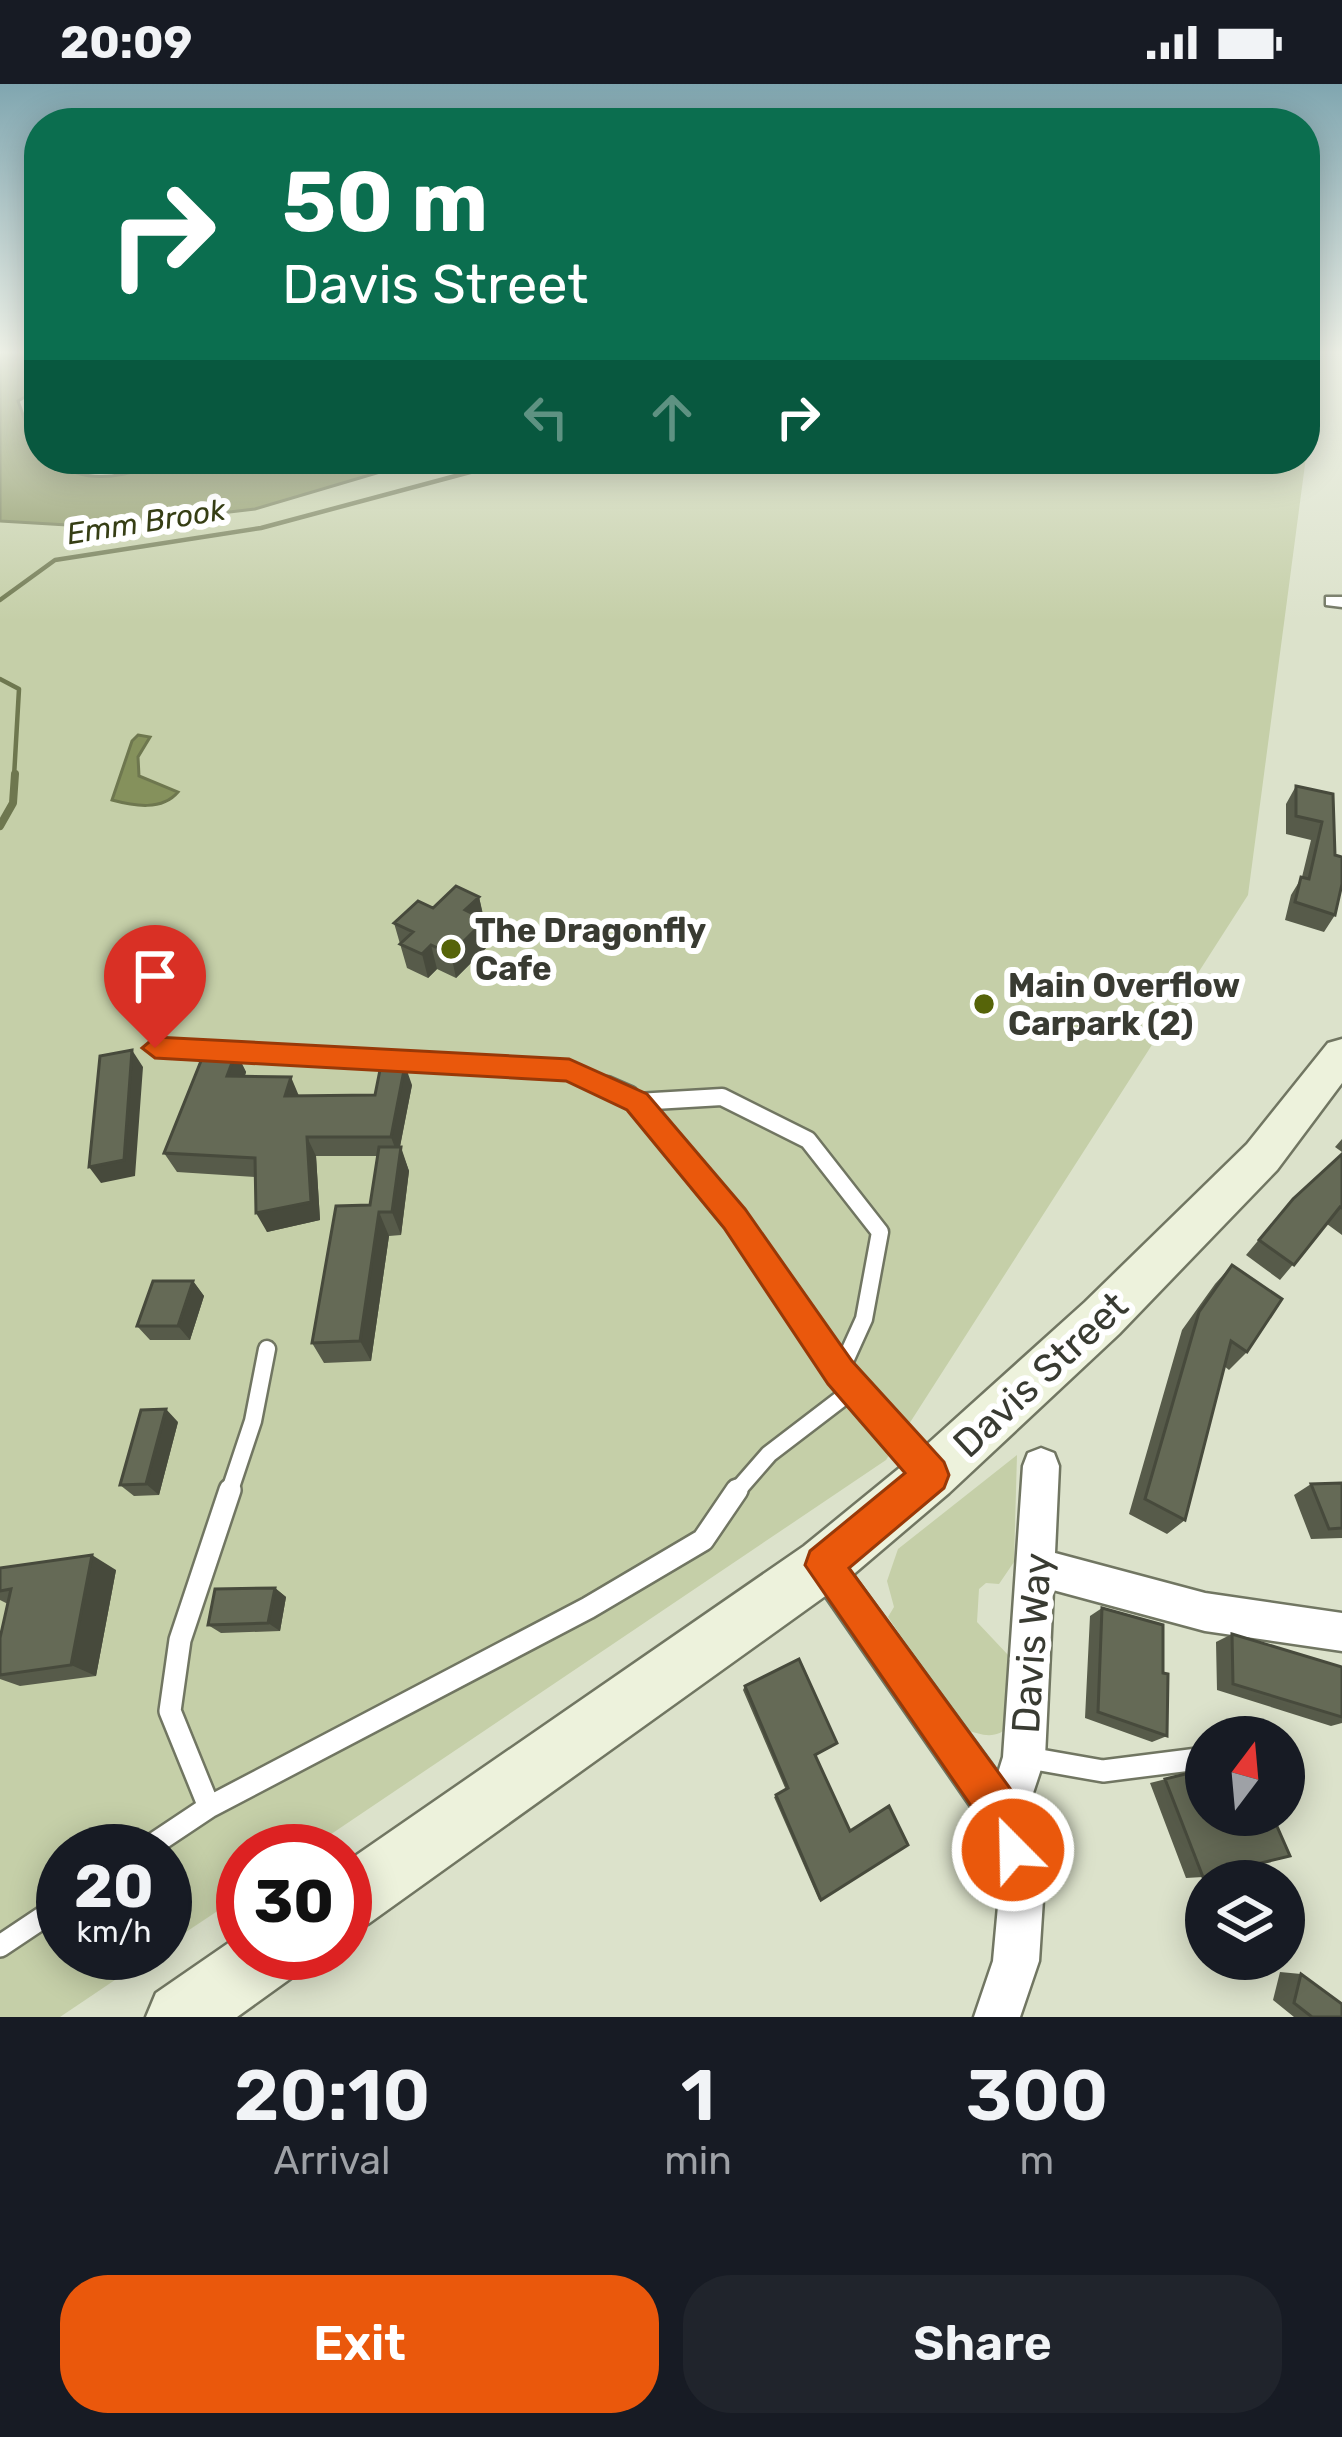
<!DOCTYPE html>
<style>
:root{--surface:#171b24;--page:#20242c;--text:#f1f3f6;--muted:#9ea1a6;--accent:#ea580c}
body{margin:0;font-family:Rubik,sans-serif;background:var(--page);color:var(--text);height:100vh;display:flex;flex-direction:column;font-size:45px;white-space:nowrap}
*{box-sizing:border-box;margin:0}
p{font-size:39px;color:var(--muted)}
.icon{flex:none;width:66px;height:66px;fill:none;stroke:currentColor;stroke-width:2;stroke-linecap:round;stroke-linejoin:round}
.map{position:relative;height:1933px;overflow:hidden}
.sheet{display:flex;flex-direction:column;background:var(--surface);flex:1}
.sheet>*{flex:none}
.top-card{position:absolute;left:24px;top:24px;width:1296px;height:366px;border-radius:48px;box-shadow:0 6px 30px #0003;background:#0b6e4f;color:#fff;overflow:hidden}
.needle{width:78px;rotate:16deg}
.buttons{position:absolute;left:1185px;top:1632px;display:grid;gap:24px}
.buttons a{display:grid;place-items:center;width:120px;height:120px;border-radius:50%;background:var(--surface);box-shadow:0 6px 30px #0003;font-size:60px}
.speed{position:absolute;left:36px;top:1740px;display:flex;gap:24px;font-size:60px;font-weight:700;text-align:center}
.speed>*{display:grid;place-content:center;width:156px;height:156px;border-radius:50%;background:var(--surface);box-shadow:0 6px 30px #0003;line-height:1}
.speed small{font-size:30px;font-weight:400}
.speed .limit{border:18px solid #d22;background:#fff;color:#111}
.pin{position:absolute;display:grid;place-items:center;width:102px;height:102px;color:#fff;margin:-123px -51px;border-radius:50% 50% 50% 0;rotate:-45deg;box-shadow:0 0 12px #0007}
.pin .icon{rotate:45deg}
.me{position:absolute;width:132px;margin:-66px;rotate:337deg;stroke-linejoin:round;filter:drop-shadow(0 0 9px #0008)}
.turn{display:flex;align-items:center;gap:42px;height:252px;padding:0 60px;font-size:54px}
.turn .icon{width:156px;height:156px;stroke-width:2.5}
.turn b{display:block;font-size:84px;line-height:102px}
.lanes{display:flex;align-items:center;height:114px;padding:0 60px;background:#0003;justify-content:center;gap:60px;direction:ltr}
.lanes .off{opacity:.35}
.eta{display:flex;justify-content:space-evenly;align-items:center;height:204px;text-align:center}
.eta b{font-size:72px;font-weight:600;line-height:84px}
.button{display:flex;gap:24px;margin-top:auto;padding:24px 60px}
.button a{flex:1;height:138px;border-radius:48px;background:var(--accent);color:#fff;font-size:48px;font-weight:600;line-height:138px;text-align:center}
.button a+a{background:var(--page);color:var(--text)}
.status{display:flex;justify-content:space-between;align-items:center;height:84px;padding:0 60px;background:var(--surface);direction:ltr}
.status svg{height:33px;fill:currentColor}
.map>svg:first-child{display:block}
</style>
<div class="status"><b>20:09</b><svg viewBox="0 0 49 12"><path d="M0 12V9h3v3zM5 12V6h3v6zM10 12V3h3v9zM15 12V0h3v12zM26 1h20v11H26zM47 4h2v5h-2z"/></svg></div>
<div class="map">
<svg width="1342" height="1933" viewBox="0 0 1342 1933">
<rect width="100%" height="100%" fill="#dce2cb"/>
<!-- green -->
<path fill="#c5cfa8" d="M0,267H39V375H1305V267H1320L1248,811L886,1376L306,1767H243V1810L165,1862V1767H63V1869H155L60,1933H0Z
M1017,1371L1014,1478L999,1500L986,1499L979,1505L977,1538L1009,1572L1014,1588L1012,1640C996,1656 984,1652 964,1645L888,1533L894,1523L887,1497L898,1465Z"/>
<!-- water -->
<path fill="#85915c" stroke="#6e774f" stroke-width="3" d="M0,267H39V305L18,317L39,375C55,375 63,384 77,389C105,398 142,388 166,375H424L255,425L101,443L0,437Z
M138,651L150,653L138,673L139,692L178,708C162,727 134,722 112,716L132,657Z"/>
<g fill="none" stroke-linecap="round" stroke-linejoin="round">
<!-- stream-far1 -->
<path stroke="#6e774f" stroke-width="4.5" d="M0,516L55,476L261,444L519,375
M0,595L19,605L14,693"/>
<!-- stream -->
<path stroke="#6e774f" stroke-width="8" d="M0,742L13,719L15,690"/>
<!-- lane-far2 casing -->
<g stroke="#717662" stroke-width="16">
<path id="lane-far2" d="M155,964L509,979L569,986L614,1004"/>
</g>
<!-- lane-far1 casing -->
<g stroke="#717662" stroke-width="21">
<path id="lane-far1" d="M607,1001L630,1011L734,1134L840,1288L924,1382
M637,1018L722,1013L808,1056L880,1148L864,1235L840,1288
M229,1409L253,1337L267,1265
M735,1409L769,1370L854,1305"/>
</g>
<!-- lane casing -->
<g stroke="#717662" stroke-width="26">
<path id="lane" d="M1029,1674L1103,1687L1206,1674
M209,1723L170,1627L180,1556L230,1406
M143,1767L209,1723L588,1524L703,1456L737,1406
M0,1862L63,1820"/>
</g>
<!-- street casing -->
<g stroke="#717662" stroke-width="5">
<path id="street" d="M1326,513H1342V523L1326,521Z
M1041,1364L1054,1369L1059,1382L1055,1469L1205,1509L1342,1529V1567L1205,1547L1053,1506L1045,1673L1025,1733L1044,1800L1039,1877L1020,1933H974L993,1877L1000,1800L985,1743L804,1481L810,1468L823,1462L836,1468L998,1689L1003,1673L1023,1382L1028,1369Z"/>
</g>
<!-- secondary casing -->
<g stroke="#717662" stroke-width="5">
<path id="secondary" d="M1342,955V999L1277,1086L1119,1250L949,1409L842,1500L368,1840L345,1849V1779L804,1462L913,1373L1085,1218L1247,1060L1328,959Z
M243,1849V1869H304L294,1892L237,1933H146L156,1909Z"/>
</g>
<!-- lane-far2 -->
<use href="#lane-far2" stroke="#fff" stroke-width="12"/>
<!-- lane-far1 -->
<use href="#lane-far1" stroke="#fff" stroke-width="16"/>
<!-- lane -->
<use href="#lane" stroke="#fff" stroke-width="21"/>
<!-- street -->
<use href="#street" fill="#fff" fill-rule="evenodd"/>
<!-- secondary -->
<use href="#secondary" fill="#edf2dc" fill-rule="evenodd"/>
</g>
<!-- wall -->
<path fill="#575b4a" d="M1296,702L1333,710L1335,831L1324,848L1285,836L1291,811L1302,793L1311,756L1286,750V720Z
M479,813L490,860L456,894L437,885L428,894L407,884L394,839L433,824Z
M236,968L246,988L245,992L299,1011H375L412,1001L400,1063L409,1087L401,1151L389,1152L371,1277L324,1279L312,1259L370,1121L378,1072H316L320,1136L267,1148L255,1093L177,1088L164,1069Z
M1342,1055V1068L1335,1063Z
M1342,1070V1151L1327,1140L1280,1196L1246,1171L1293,1115Z
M1232,1181L1247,1268L1229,1286L1224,1282L1185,1436L1167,1450L1129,1430L1182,1246L1215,1200Z
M193,1197L204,1212L190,1256H150L137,1242Z
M178,1338L159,1411L134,1412L120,1401Z
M1342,1399V1454L1311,1455L1294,1411L1311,1400Z
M0,1484L116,1486L96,1592L20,1602L0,1595V1554L8,1520L0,1516Z
M275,1504L286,1513L280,1547L221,1549L208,1541Z
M1102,1524L1163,1589L1167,1652L1152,1658L1085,1634L1090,1532Z
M1232,1550L1342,1583V1639L1331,1642L1217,1606L1216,1558Z
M745,1602L835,1661L815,1672L850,1746L821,1816H819L774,1713L786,1706L743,1606Z
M1206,1685L1203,1793L1186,1794L1150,1699Z
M1280,1888L1301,1890L1342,1933H1294L1273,1916Z"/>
<!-- shaded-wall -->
<path fill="#474a3c" d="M479,813L484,837L465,826Z
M485,836L490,860L456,894L451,870Z
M431,861L437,885L428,894L422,870Z
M132,966L143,983L135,1092L101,1099L89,1083Z
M236,968L246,988L238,1011L227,992Z
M405,981L412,1001L398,1072L391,1053Z
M291,993L299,1012H285Z
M307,1053L316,1072L320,1136L267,1148L256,1129Z
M401,1063L409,1087L401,1151L392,1128Z
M379,1128L389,1152L371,1277L360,1257Z
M193,1197L204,1212L190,1256L178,1242Z
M166,1325L178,1338L159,1411L146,1400Z
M92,1471L116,1486L96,1592L71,1581Z
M275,1504L286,1513L280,1547L268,1539Z"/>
<!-- building -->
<path fill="#656a56" stroke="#474a3c" stroke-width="3" d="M1296,702L1333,710L1335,771L1342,773V800L1335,831L1295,818L1301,793L1309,795L1322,738L1296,732Z
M456,802L479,813L465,826L485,836L451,870L431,861L422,870L400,860L413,848L394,839L418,817L433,824Z
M132,966L124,1076L89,1083L100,972Z
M205,967L236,968L227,992L291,993L285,1012L375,1011L381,981H405L391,1053H307L311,1118L256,1129L255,1074L164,1069Z
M379,1063H401L392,1128H379L360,1257L312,1259L336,1122L370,1121Z
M1342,1070V1124L1340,1123L1294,1181L1259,1156L1293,1115Z
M1232,1181L1282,1215L1247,1268L1231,1257L1185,1436L1145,1415L1199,1228Z
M153,1197H193L178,1242H137Z
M166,1325L146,1400L120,1401L141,1326Z
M1342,1399V1444L1329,1445L1311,1400Z
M92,1471L71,1581L0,1591V1554L11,1505L0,1507V1484Z
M275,1504L268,1539L208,1541L215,1505Z
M1102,1524L1163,1541V1589L1168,1590L1167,1652L1098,1628Z
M1232,1550L1342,1583V1633L1233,1600Z
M799,1575L837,1659L815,1671L850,1747L889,1722L908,1761L821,1816L776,1711L788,1704L745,1602Z
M1206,1685V1731H1272L1290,1772L1203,1793L1165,1695Z
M1301,1890L1342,1920V1933H1312L1294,1919Z"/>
<!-- sky -->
<linearGradient id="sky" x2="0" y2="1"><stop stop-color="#80a6b0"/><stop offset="0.5" stop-color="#eff2e8"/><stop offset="1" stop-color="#eff2e8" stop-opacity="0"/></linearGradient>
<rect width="1342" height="537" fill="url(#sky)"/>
<!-- route -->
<path fill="#ea580c" stroke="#983908" stroke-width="3" d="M155,953L569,975L647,1010L745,1125L852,1277L944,1378L949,1391L944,1404L849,1484L1020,1718L1035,1766L1028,1782L1013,1788L997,1782L985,1742L805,1481L810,1467L905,1389L828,1300L724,1144L627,1026L566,997L155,974L142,964Z"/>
<!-- markers -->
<g fill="#566409" stroke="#fff" stroke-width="4.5">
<circle cx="451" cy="865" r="12"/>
<circle cx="984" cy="920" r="12"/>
</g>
<g text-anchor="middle" stroke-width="12" stroke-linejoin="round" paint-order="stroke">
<!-- far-water labels -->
<g font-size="30" font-style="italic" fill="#363e14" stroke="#fff">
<text transform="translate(146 438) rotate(-9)" y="10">Emm Brook</text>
</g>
<!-- poi labels -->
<g font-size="33" font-weight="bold" fill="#393b32" stroke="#fff" text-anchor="start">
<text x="475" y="858">The Dragonfly<tspan x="475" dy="38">Cafe</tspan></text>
<text x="1008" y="913">Main Overflow<tspan x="1008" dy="38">Carpark (2)</tspan></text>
</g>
<!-- near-street labels -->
<g font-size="39" fill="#393b32" stroke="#fff">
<text transform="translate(1040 1290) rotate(-43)" y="14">Davis Street</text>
<text transform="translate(1031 1559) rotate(-86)" y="14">Davis Way</text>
</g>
</g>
</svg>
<div class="buttons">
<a><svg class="needle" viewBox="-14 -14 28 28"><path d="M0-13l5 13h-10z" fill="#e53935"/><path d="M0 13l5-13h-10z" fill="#9ea1a6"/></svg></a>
<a><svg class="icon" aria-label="layers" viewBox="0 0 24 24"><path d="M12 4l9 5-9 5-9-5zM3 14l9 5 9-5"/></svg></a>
</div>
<div class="speed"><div>20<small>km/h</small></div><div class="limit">30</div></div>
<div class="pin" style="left:155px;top:964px;background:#d93025"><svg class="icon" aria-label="arrive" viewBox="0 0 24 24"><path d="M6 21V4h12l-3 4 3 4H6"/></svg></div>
<svg class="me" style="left:1013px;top:1766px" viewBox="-20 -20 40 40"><circle r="17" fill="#ea580c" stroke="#fff" stroke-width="3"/><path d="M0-11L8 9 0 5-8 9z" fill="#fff"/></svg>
<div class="top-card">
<div class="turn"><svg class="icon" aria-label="right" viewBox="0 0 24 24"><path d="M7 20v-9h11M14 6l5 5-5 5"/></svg><div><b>50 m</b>Davis Street</div></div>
<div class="lanes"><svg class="icon off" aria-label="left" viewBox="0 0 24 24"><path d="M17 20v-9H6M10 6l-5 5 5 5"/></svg><svg class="icon off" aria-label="ahead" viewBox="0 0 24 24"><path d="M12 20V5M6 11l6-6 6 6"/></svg><svg class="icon" aria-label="right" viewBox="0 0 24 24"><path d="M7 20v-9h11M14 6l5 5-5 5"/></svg></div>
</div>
</div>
<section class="sheet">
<div class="eta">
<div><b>20:10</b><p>Arrival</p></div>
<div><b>1</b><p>min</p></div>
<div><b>300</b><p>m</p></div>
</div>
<div class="button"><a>Exit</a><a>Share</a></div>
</section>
